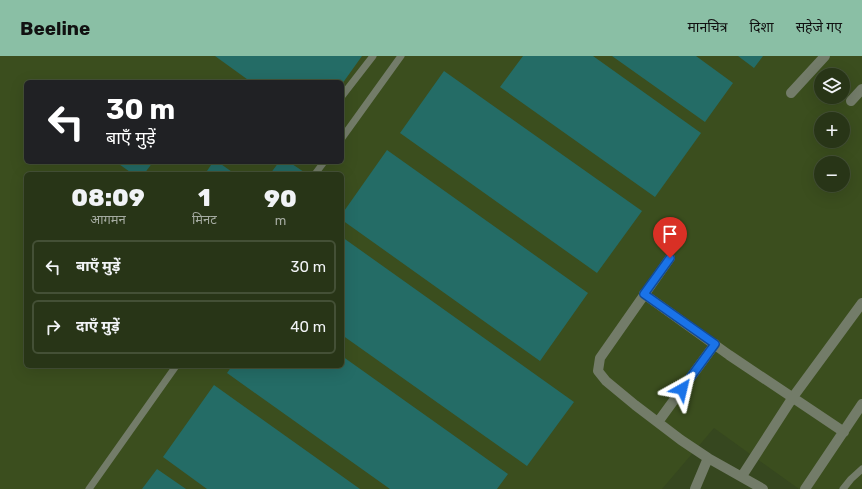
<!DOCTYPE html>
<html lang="hi">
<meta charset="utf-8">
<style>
:root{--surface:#283517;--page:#344024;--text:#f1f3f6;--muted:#a5aba1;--line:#445036;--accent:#8abfa5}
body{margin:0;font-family:Rubik,"Noto Sans Devanagari",sans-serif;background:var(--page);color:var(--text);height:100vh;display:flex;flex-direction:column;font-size:15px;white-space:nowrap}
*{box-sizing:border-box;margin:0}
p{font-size:13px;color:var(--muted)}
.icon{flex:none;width:22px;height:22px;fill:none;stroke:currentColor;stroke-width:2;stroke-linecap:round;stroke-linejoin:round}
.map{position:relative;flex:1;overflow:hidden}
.side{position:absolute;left:24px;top:116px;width:320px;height:196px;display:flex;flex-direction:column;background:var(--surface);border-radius:6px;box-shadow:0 4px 16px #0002,0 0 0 1px var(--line)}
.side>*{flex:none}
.guide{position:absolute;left:24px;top:24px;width:320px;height:84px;border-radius:6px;box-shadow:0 4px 16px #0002,0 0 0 1px var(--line);background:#202124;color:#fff;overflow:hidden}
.tools{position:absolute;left:814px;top:12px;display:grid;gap:8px}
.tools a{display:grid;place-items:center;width:36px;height:36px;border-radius:50%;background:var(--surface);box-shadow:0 4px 16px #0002,0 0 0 1px var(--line);font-size:20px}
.pin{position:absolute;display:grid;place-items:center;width:34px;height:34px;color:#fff;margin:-41px -17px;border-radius:50% 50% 50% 0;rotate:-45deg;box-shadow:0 0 4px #0007}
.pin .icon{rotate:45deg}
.me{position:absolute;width:44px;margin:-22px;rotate:37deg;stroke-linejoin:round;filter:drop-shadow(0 0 3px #0008)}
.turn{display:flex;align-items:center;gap:14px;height:84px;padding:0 16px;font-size:18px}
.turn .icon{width:52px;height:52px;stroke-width:2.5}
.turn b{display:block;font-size:28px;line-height:34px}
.eta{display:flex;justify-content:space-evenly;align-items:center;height:68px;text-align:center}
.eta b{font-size:24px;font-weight:800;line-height:28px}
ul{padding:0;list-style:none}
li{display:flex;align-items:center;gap:12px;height:54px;margin:0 8px 6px;padding:0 8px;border:2px solid var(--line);border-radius:6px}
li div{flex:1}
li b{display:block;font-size:15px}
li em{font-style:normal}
header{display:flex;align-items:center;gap:24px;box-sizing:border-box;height:56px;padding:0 20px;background:var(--accent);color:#111}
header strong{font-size:19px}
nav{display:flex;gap:22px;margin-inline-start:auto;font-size:14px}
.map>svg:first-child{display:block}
</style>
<header>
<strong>Beeline</strong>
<nav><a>मानचित्र</a><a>दिशा</a><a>सहेजे गए</a></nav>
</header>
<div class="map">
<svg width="862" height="433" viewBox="0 0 862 433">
<rect width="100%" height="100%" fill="#36471f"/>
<!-- built -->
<path fill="#3b4e1e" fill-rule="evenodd" d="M0,0H862V433H799L714,372L662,433H0ZM821,19H843V41H821ZM26,26H342V106H26ZM821,63H843V85H821ZM821,107H843V129H821ZM26,118H342V310H26Z"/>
<!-- building -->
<path fill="#246c66" d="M215,0H362L342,28V26H251Z
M523,0H593L701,77L655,141L500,31Z
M612,0H696L733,27L705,66Z
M738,0H763L754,12Z
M444,15L642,155L597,217L400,77Z
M387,94L588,237L540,305L342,164V158Z
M116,106H153L144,118H133Z
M213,106H218L235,118H205Z
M279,106H289L304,116L303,118H270Z
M342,181L574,346L527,410L342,279Z
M342,300L508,418L497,433H390L227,317L232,310H342Z
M214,329L360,433H207L163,401Z
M157,413L186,433H142Z"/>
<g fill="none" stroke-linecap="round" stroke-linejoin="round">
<!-- service -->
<path stroke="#737c69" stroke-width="7" d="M342,40L373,0
M342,82L401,0
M315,118L324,106
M89,433L176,310
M843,433L851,423L862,413"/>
<!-- minor -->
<path stroke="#737c69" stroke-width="10" d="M791,37L825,0
M851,45L862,33
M670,202L600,302L598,315L606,325L635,349L681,384L708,402L763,433
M644,238L729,299L844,376
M658,366L715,288
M742,420L793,341L862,247
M695,433L708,402
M805,433L862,348"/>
</g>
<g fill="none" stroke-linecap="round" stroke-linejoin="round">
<!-- route casing -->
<g stroke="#114b97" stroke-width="10">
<path id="route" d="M670,202L644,238L715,288L682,333"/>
</g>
<!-- route -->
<use href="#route" stroke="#1a73e8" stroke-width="7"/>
</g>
</svg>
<div class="tools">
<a><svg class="icon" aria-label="layers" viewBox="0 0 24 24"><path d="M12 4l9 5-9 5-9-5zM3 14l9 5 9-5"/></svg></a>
<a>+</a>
<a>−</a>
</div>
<div class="pin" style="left:670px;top:202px;background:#d93025"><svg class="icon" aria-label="arrive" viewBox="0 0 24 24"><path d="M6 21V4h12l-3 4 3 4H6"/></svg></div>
<svg class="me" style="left:682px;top:333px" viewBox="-20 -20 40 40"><path d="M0-17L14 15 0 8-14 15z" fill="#1a73e8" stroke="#fff" stroke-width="4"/></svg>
<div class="guide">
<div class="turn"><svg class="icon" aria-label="left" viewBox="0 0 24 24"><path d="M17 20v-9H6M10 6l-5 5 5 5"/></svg><div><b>30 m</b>बाएँ मुड़ें</div></div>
</div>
<section class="side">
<div class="eta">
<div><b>08:09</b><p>आगमन</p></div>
<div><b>1</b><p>मिनट</p></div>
<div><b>90</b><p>m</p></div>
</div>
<ul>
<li><svg class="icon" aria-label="left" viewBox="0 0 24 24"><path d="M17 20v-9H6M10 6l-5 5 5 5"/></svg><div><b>बाएँ मुड़ें</b></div><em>30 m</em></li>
<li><svg class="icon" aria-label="right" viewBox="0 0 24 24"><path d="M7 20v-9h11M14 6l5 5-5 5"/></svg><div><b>दाएँ मुड़ें</b></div><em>40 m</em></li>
</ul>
</section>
</div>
